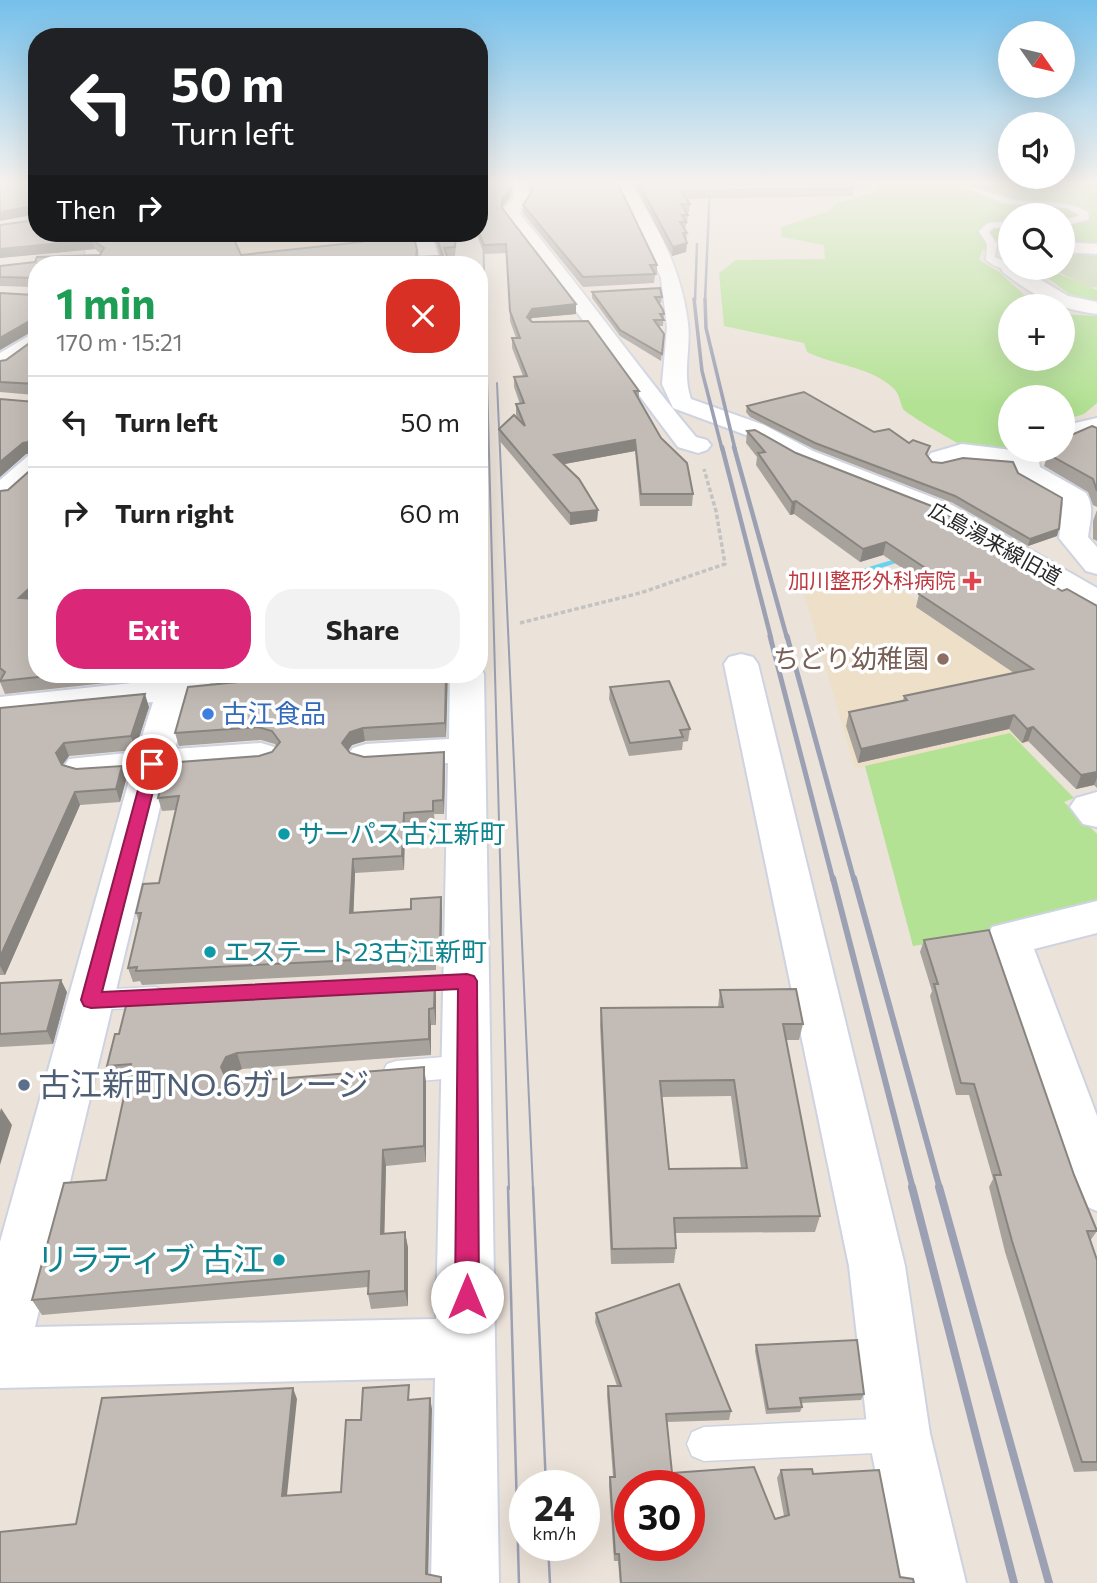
<!DOCTYPE html>
<meta charset="utf-8">
<style>
:root{--surface:#fff;--page:#f2f2f2;--text:#222;--muted:#767676;--line:#e0e0e0;--accent:#db2777}
body{margin:0;font-family:Commissioner,"Noto Sans JP",sans-serif;background:var(--page);color:var(--text);height:100vh;display:flex;flex-direction:column;font-size:26px;white-space:nowrap}
*{box-sizing:border-box;margin:0}
p{font-size:23px;color:var(--muted)}
.icon{flex:none;width:38px;height:38px;fill:none;stroke:currentColor;stroke-width:2;stroke-linecap:round;stroke-linejoin:round}
.map{position:relative;flex:1;overflow:hidden}
.sheet{position:absolute;left:28px;top:256px;width:460px;height:427px;display:flex;flex-direction:column;background:var(--surface);border-radius:28px;box-shadow:0 7px 28px #0002}
.sheet>*{flex:none}
.banner{position:absolute;left:28px;top:28px;width:460px;height:214px;border-radius:28px;box-shadow:0 7px 28px #0002;background:#202124;color:#fff;overflow:hidden}
.needle{width:46px;rotate:124deg}
.tools{position:absolute;left:998px;top:21px;display:grid;gap:14px}
.tools a{display:grid;place-items:center;width:77px;height:77px;border-radius:50%;background:var(--surface);box-shadow:0 7px 28px #0002;font-size:35px}
.speed{position:absolute;left:509px;top:1470px;display:flex;gap:14px;font-size:35px;font-weight:700;text-align:center}
.speed>*{display:grid;place-content:center;width:91px;height:91px;border-radius:50%;background:var(--surface);box-shadow:0 7px 28px #0002;line-height:1}
.speed small{font-size:18px;font-weight:400}
.speed .limit{border:10px solid #d22;background:#fff;color:#111}
.pin{position:absolute;display:grid;place-items:center;width:60px;height:60px;color:#fff;margin:-30px;border:4px solid #fff;border-radius:50%;box-shadow:0 2px 7px #0007}
.me{position:absolute;width:77px;margin:-38px;rotate:0deg;stroke-linejoin:round;filter:drop-shadow(0 0 5px #0008)}
.turn{display:flex;align-items:center;gap:24px;height:147px;padding:0 28px;font-size:32px}
.turn .icon{width:91px;height:91px;stroke-width:2.5}
.turn b{display:block;font-size:49px;line-height:60px}
.then{display:flex;align-items:center;height:66px;padding:0 28px;background:#0003;gap:14px;font-size:26px}
.round{display:grid;place-items:center;flex:none;width:74px;height:74px;border-radius:28px;background:var(--page)}
.head{display:flex;align-items:center;justify-content:space-between;height:119px;padding:0 28px}
h1{font-size:42px;font-weight:700;line-height:52px;color:#1e9e55}
.button{display:flex;gap:14px;margin-top:auto;padding:14px 28px}
.button a{flex:1;height:80px;border-radius:28px;background:var(--accent);color:#fff;font-size:28px;font-weight:700;line-height:80px;text-align:center}
.button a+a{background:var(--page);color:var(--text)}
ul{padding:0;list-style:none}
li{display:flex;align-items:center;gap:21px;height:91px;padding:0 28px;border-top:2px solid var(--line)}
li div{flex:1}
li b{display:block;font-size:26px}
li em{font-style:normal}
.map>svg:first-child{display:block}
</style>
<div class="map">
<svg width="1097" height="1583" viewBox="0 0 1097 1583">
<rect width="100%" height="100%" fill="#ebe2d9"/>
<!-- education -->
<path fill="#eddfc8" d="M99,233H417L426,263L104,264Z
M874,572L973,637L1007,624L1073,733L1021,745L1010,733L855,769L804,593Z"/>
<!-- green -->
<path fill="#b3e294" d="M879,184H1097V245L1062,242V215H1010V245L982,250L979,260L999,272L1036,306H1010V359H1062V314L1097,316V403L1084,414L1062,421V397H1010V449C994,450 977,451 962,445C956,443 905,413 903,409C899,400 900,393 891,386C867,366 833,365 807,352L804,343L724,326L719,273L736,260L825,259L824,245L781,237V227L829,211L837,203L877,191Z
M1043,274H1059L1097,290V301L1069,294Z
M1010,733L1074,798L1064,802L1097,834V904L1002,932L913,946L865,766Z"/>
<!-- cemetery -->
<path fill="#c4d5b0" d="M1062,252H1097V287L1089,288L1051,268H1062Z"/>
<g fill="none" stroke-linecap="round" stroke-linejoin="round">
<!-- stream -->
<path fill="#6ad2ef" fill-rule="evenodd" d="M902,557H908L909,559L805,592L802,593L798,590L799,588Z"/>
<!-- service casing -->
<g stroke="#ced3e1" stroke-width="3">
<path id="service" d="M940,184C967,182 978,189 1003,197C1033,206 1058,196 1088,212L1089,219L1062,227V221L1080,215L1066,208L1003,203L970,189Z
M1010,221V227L994,228L989,232L997,244L995,257L1010,263L1012,268C1003,271 994,266 986,260L987,244L979,231L988,223Z
M155,987L164,990L168,997L164,1004L155,1007L91,1010L82,1007L78,1000L82,993L91,990Z
M467,1055L476,1058L480,1066L476,1074L467,1077L396,1083L387,1080L383,1072L387,1064L396,1061Z
M897,1418L909,1423L914,1435L909,1447L897,1452L704,1461L692,1456L687,1444L692,1432L704,1427Z"/>
</g>
<!-- minor casing -->
<g stroke="#ced3e1" stroke-width="4">
<path id="minor" d="M511,184H527L530,199L521,208L520,214C581,287 635,364 696,437L707,440L711,445L707,450L698,453L678,447L504,215L505,207L514,198Z
M615,184H631C659,230 681,268 688,323C691,349 682,374 691,399L764,425L813,451L952,505L1097,588V610L1086,608L932,517L795,463L746,435L673,408L662,384L667,327L661,278L642,233Z
M83,233H101L105,264H87Z
M413,233H431L441,264H418L421,260Z
M1062,242L1097,244V254L1062,252Z
M1010,262V268H1021L1068,296L1097,302V314C1060,310 1032,295 1003,272L1001,268Z
M37,331V347L8,368L0,370V353Z
M1097,418V432L1062,443V426Z
M962,444L1020,451L1050,450L1039,462L1040,467L1086,493C1095,507 1090,521 1088,537L1097,547V574L1086,571L1059,538L1063,503L1018,477L1013,466L963,460L940,467L931,465L927,459L931,453Z
M37,454V476L10,500L0,502V480L28,456Z
M741,654L753,657L758,664L905,1266L930,1434L966,1583H898L868,1434L849,1266L724,664L729,657Z
M480,667L484,674L499,1583H431L435,1378L0,1388V1242L130,777L82,780L69,777L63,768L69,759L137,752L153,702L0,719V697L160,680L162,674H196L195,677L208,680L213,687L208,694L189,698L175,749L261,743L274,747L280,755L274,763L261,767L168,774L35,1327L436,1319L448,763L366,768L353,764L347,756L353,748L366,744L449,739L450,674H480Z
M1097,792V827L1083,824L1070,807L1076,798Z
M1097,901V933L1034,949L1097,1116V1211L1078,1203L1070,1186L986,939L992,927Z"/>
</g>
<!-- path-far1 -->
<path stroke="#c3c3c3" stroke-width="2" stroke-dasharray="2.5 2" stroke-linecap="butt" d="M786,193L787,203"/>
<!-- path -->
<path stroke="#c3c3c3" stroke-width="3.5" stroke-dasharray="4.5 2.5" stroke-linecap="butt" d="M520,623L640,593L725,564L716,511L704,469"/>
<!-- service -->
<use href="#service" fill="#fff" fill-rule="evenodd"/>
<!-- minor -->
<use href="#minor" fill="#fff" fill-rule="evenodd"/>
<!-- tram-far1 -->
<path stroke="#9ca0b3" stroke-width="2" d="M483,232L509,1189
M497,383L533,1189"/>
<!-- tram -->
<path stroke="#9ca0b3" stroke-width="2.5" d="M508,1187L519,1583
M533,1187L546,1486
M548,1545L550,1583"/>
<!-- rail-far5 -->
<path stroke="#9ca0b3" stroke-width="2.5" d="M695,301L697,244
M705,301L710,184"/>
<!-- rail-far4 -->
<path stroke="#9ca0b3" stroke-width="3.5" d="M694,299L702,371L722,449
M705,299L706,328L735,449"/>
<!-- rail-far3 -->
<path stroke="#9ca0b3" stroke-width="4.5" d="M722,447L771,638
M734,447L787,638"/>
<!-- rail-far2 -->
<path stroke="#9ca0b3" stroke-width="5" d="M770,636L833,880
M787,636L854,880"/>
<!-- rail-far1 -->
<path stroke="#9ca0b3" stroke-width="6" d="M833,878L913,1189
M854,878L940,1189"/>
<!-- rail -->
<path stroke="#9ca0b3" stroke-width="8" d="M912,1187L1014,1583
M939,1187L1049,1583"/>
</g>
<!-- wall -->
<path fill="#a8a29d" fill-rule="evenodd" d="M529,184H618L657,265V275H655L654,283L583,287L523,213V205L531,192Z
M634,184H853L854,188L853,196L687,199L690,204L689,212H686L688,215L687,224H686L685,230L687,233L686,252L672,256Z
M511,189V197L502,207V209L576,304V314L532,318L531,320L639,391V399L693,494L692,506H640L635,451L564,464L598,510L597,521L570,525L499,440V429L518,419L516,415V404H520L514,387V377L523,376L512,348V338H516L510,321L507,253L484,254L476,233H480Z
M0,225L241,255L361,242L359,233H413L418,257L440,256L433,233H457L455,256L36,287L0,286V266L100,255L101,254L95,249L0,258Z
M37,292L36,599L37,674H134L133,680L5,694L0,682L1,678H0V491L8,490L35,466V453L26,454L0,477V399L35,402V395L0,392V361L6,360L35,339L36,329L0,350L34,295Z
M592,292L662,297L661,303H659L664,314L663,326H658L664,334L661,361L620,336L592,298Z
M747,406L874,432L909,443L928,452L927,455L932,462L1018,473L1057,536L1028,546L953,503L814,449L750,417L746,412Z
M1097,428V507L1093,505L1088,492L1044,466L1048,454Z
M747,431L796,453L1008,558L1062,591L1097,606V788L1094,785L1076,789L1028,741L1022,743L1009,729L858,763L846,726L849,712L903,701L904,696L1014,673L916,607L919,594L933,589L883,555L860,562L794,514L790,515L756,465L757,457L746,443Z
M1097,510V541L1093,539V521Z
M447,674L446,737L365,741L352,745L348,751L350,753L364,757L444,752L445,766L444,814H434L435,825L405,827L404,870L355,873L353,913L411,909L441,897L442,910L441,960H436V970L142,985L140,981L133,982L128,968L139,923L136,913L159,883L176,810L162,811L158,798L259,756L272,752L276,746L275,744L261,740L179,746L175,733Z
M610,687L690,729L688,741L683,742L682,750L629,756L609,699Z
M149,707L135,750L69,756L62,765L126,780L120,802L80,805L5,975H0V708Z
M924,940L1074,1175L1097,1231L1090,1241L1097,1260V1471L1074,1472L1005,1252L989,1187L993,1179L969,1095H956L930,996L932,991L920,952Z
M0,983L67,992L53,1044L0,1047Z
M720,990L803,1024L799,1040H786L820,1216L815,1232L675,1233L676,1248L674,1263L611,1264L600,1025L601,1008L718,1007ZM731,1096L741,1168L669,1169L662,1097Z
M436,995V1025H431V1055L242,1069L231,1074L228,1079L237,1082L424,1067L426,1083V1162L386,1166L384,1234L405,1232L408,1248V1306L371,1309L368,1294V1287L42,1315L32,1300L106,1180L128,1082L115,1083L107,1066Z
M596,1313L731,1411L729,1420L667,1422L672,1473L775,1519L784,1516L777,1478L781,1470L813,1474L900,1577L914,1583H620L618,1561H614L609,1485L610,1477H613L607,1395L608,1386H617L595,1322Z
M756,1345L864,1394L861,1400L801,1403L802,1407L800,1412L766,1414L755,1351Z"/>
<!-- shaded-wall -->
<path fill="#88847f" d="M511,189V197L502,207V217V198Z
M34,206L37,214L0,221V212Z
M92,240L95,249L0,258V249Z
M687,243L686,252L672,256L673,247Z
M576,304V314L532,318L527,327V317L532,309Z
M33,319L36,329L0,350V338Z
M635,440V451L554,466V455Z
M35,441L37,452L26,454L0,477V462L23,443Z
M796,501L794,514L790,515L792,502Z
M598,510L597,521L570,525V513Z
M1059,529L1057,536L1028,546L1030,539Z
M886,542L883,555L860,562L863,549Z
M1011,551L1007,564L1002,554Z
M37,581V598L23,611L19,598Z
M446,674H448L446,737L445,723Z
M145,694L149,707L135,750L131,736Z
M1014,715L1009,729L858,763L861,749Z
M1033,727L1028,741L1022,743L1027,729Z
M363,728L365,741L352,745L344,756L342,743L350,732Z
M64,743L69,756L61,767L56,753Z
M444,752L445,766L444,814L443,800Z
M122,766L126,780L120,802L116,789Z
M1097,772V778L1094,785L1076,789L1081,775Z
M75,792L80,805L5,975L0,966V957Z
M404,813L405,827L404,870L402,856Z
M353,859L355,873L353,926L350,913Z
M441,897L442,910L441,960L440,947Z
M435,978L436,995V1025L434,1008Z
M61,980L67,992L53,1044L47,1031Z
M429,1009L431,1025V1055L429,1039Z
M237,1053L242,1069L231,1074L227,1083L221,1067L226,1057Z
M424,1067L426,1083V1162L424,1146Z
M1,1108L12,1125L0,1165V1112Z
M383,1150L386,1166L384,1249L381,1234Z
M405,1232L408,1248V1306L405,1291Z
M293,1388L297,1399L286,1505L282,1496Z
M430,1398L432,1409L428,1583L426,1574Z"/>
<!-- building -->
<path fill="#c3bcb6" stroke="#88847f" stroke-width="2" fill-rule="evenodd" d="M0,184H37V208L34,206L0,212Z
M480,184H510L511,189L502,198V208L576,304L532,309L527,317L532,322L588,321L639,391H634L661,438L687,463L693,494H641L635,440L554,455L579,479L598,510L570,513L499,429L514,415L525,426L516,404L524,403L514,377L527,376L512,338H520L510,311L506,244L484,245L479,233Z
M531,184H618L657,265H650L655,274L583,277L523,205L533,190Z
M639,184H853L854,188L681,191L690,204H681L688,215H682L686,222H680L687,233H683L687,243L673,247Z
M37,216V233H231L241,255L362,242L360,233H413L417,250L416,257L443,256L435,233H456L455,247L444,248L450,264H37V292L34,278L0,277V266L35,262L37,257L100,255L104,248L92,240L0,249V225L37,220Z
M660,288L662,297H655L663,310L664,314H660L664,320H654L664,334L662,354L620,330L592,292Z
M37,292V581L19,598L37,599V674H67L0,681L5,672L0,668V491L8,490L35,466V441L23,443L0,462V399L35,402L36,384L0,382V361L6,360L35,339L36,319H33L0,338V293L34,295Z
M804,392L874,432L889,429L909,443L913,440L930,446L926,454L932,462L942,463L963,458L1013,462L1018,473L1062,498L1059,529L1030,539L955,496L815,443L751,411L747,406Z
M1092,426L1097,428V491L1093,479L1048,454L1051,450H1062V439Z
M755,430L796,453L934,507L1011,551L1002,554L1062,591L1067,589L1097,606V772L1081,775L1033,727L1027,729L1014,715L861,749L849,712L907,700L904,696L1033,669L919,594L948,583L886,542L863,549L796,501L792,502L758,453L765,452L747,431Z
M317,674H446L445,723L363,728L350,732L342,743L350,753L364,757L444,752L443,800L433,801V811L404,813L402,856L353,859L350,913L411,909V899L441,897L440,947H435V956L136,971L137,967L128,968L141,913H136L143,884L159,883L179,796L158,798L166,763L259,756L272,752L280,742L272,731L258,727L175,733L188,687Z
M669,681L690,729L680,730L683,737L630,743L610,687Z
M145,694L131,736L64,743L56,753L62,765L76,769L122,766L116,789L75,792L0,957V708Z
M989,930L1074,1175L1097,1231H1087L1097,1260V1462H1082L1012,1241L994,1175H1001L974,1084L961,1083L934,984H938L924,940Z
M435,978L434,1008L429,1009V1039L237,1053L226,1057L221,1067L226,1078L237,1082L424,1067V1146L383,1150L381,1234L405,1232V1291L368,1294L369,1271L32,1300L64,1183L106,1180L131,1064L107,1066L115,1034H119L129,994Z
M61,980L47,1031L0,1034V983Z
M796,989L803,1024H783L820,1216L674,1218L676,1248L612,1249L601,1008L723,1007L720,990ZM734,1080L747,1168L669,1169L660,1081Z
M679,1284L731,1411L666,1414L672,1473L754,1467L775,1519L789,1515L781,1470L812,1469L813,1474L879,1470L900,1577L913,1579L914,1583H621L619,1554H615L610,1477H615L608,1386H621L596,1313ZM630,1486H690V1545H630Z
M857,1340L864,1394L800,1398L802,1407L768,1409L756,1345Z
M409,1385L408,1400L430,1398L426,1574L441,1577V1583H0V1532L76,1524L102,1398L293,1388L282,1496L341,1492L346,1420H361L363,1388Z"/>
<!-- sky -->
<linearGradient id="sky" x2="0" y2="1"><stop stop-color="#75c0eb"/><stop offset="0.45" stop-color="#f6f2ee"/><stop offset="1" stop-color="#f6f2ee" stop-opacity="0"/></linearGradient>
<rect width="1097" height="405" fill="url(#sky)"/>
<!-- route -->
<path fill="#db2777" stroke="#8e194d" stroke-width="2" d="M152,758L160,764L102,992L467,974L474,976L477,981L479,1297L475,1305L467,1309L458,1305L455,1297L458,989L91,1008L84,1006L81,1000L145,764Z"/>
<!-- markers -->
<path fill="#e0444e" stroke="#fff" stroke-width="2.5" d="M968.5 570.5h7v7h7v7h-7v7h-7v-7h-7v-7h7z"/>
<circle fill="#8d6e63" stroke="#fff" stroke-width="2.5" cx="943" cy="659" r="7"/>
<circle fill="#3f7fe0" stroke="#fff" stroke-width="2.5" cx="208" cy="714" r="7"/>
<g fill="#0f9aa8" stroke="#fff" stroke-width="2.5">
<circle cx="284" cy="834" r="7"/>
<circle cx="210" cy="952" r="7"/>
<circle cx="279" cy="1260" r="7"/>
</g>
<circle fill="#5c6f8a" stroke="#fff" stroke-width="2.5" cx="24" cy="1085" r="7"/>
<g text-anchor="middle" stroke-width="7" stroke-linejoin="round" paint-order="stroke">
<!-- far-street labels -->
<g font-size="21" fill="#282828" stroke="#fff">
<text transform="translate(995 544) rotate(29)" y="7">広島湯来線旧道</text>
</g>
<!-- far-health labels -->
<g font-size="21" fill="#be3a42" stroke="#fff" text-anchor="end">
<text x="956" y="588">加川整形外科病院</text>
</g>
<!-- education labels -->
<g font-size="26" fill="#785e54" stroke="#fff" text-anchor="end">
<text x="929" y="668">ちどり幼稚園</text>
</g>
<!-- shop labels -->
<g font-size="26" fill="#366cbe" stroke="#fff" text-anchor="start">
<text x="222" y="723">古江食品</text>
</g>
<!-- culture labels -->
<g font-size="26" fill="#0d838f" stroke="#fff" text-anchor="start">
<text x="298" y="843">サーパス古江新町</text>
<text x="224" y="961">エステート23古江新町</text>
</g>
<!-- near-service labels -->
<g font-size="32" fill="#4e5e75" stroke="#fff" text-anchor="start">
<text x="38" y="1096">古江新町NO.6ガレージ</text>
</g>
<!-- near-culture labels -->
<g font-size="32" fill="#0d838f" stroke="#fff" text-anchor="end">
<text x="265" y="1271">リラティブ 古江</text>
</g>
</g>
</svg>
<div class="tools">
<a><svg class="needle" viewBox="-14 -14 28 28"><path d="M0-13l5 13h-10z" fill="#e53935"/><path d="M0 13l5-13h-10z" fill="#767676"/></svg></a>
<a><svg class="icon" aria-label="sound" viewBox="0 0 24 24"><path d="M4 9h4l5-4v14l-5-4H4zM17 9q2 3 0 6"/></svg></a>
<a><svg class="icon" aria-label="search" viewBox="0 0 24 24"><circle cx="10" cy="10" r="6"/><path d="M15 15l6 6"/></svg></a>
<a>+</a>
<a>−</a>
</div>
<div class="speed"><div>24<small>km/h</small></div><div class="limit">30</div></div>
<div class="pin" style="left:152px;top:764px;background:#d93025"><svg class="icon" aria-label="arrive" viewBox="0 0 24 24"><path d="M6 21V4h12l-3 4 3 4H6"/></svg></div>
<svg class="me" style="left:467px;top:1297px" viewBox="-20 -20 40 40"><circle r="19" fill="#fff"/><path d="M0-13L10 11 0 6-10 11z" fill="#db2777"/></svg>
<div class="banner">
<div class="turn"><svg class="icon" aria-label="left" viewBox="0 0 24 24"><path d="M17 20v-9H6M10 6l-5 5 5 5"/></svg><div><b>50 m</b>Turn left</div></div>
<div class="then">Then<svg class="icon" aria-label="right" viewBox="0 0 24 24"><path d="M7 20v-9h11M14 6l5 5-5 5"/></svg></div>
</div>
<section class="sheet">
<div class="head"><div><h1>1 min</h1><p>170 m · 15:21</p></div><a class="round" style="background:#d93025;color:#fff"><svg class="icon" aria-label="close" viewBox="0 0 24 24"><path d="M6 6l12 12M18 6L6 18"/></svg></a></div>
<ul>
<li><svg class="icon" aria-label="left" viewBox="0 0 24 24"><path d="M17 20v-9H6M10 6l-5 5 5 5"/></svg><div><b>Turn left</b></div><em>50 m</em></li>
<li><svg class="icon" aria-label="right" viewBox="0 0 24 24"><path d="M7 20v-9h11M14 6l5 5-5 5"/></svg><div><b>Turn right</b></div><em>60 m</em></li>
</ul>
<div class="button"><a>Exit</a><a>Share</a></div>
</section>
</div>
